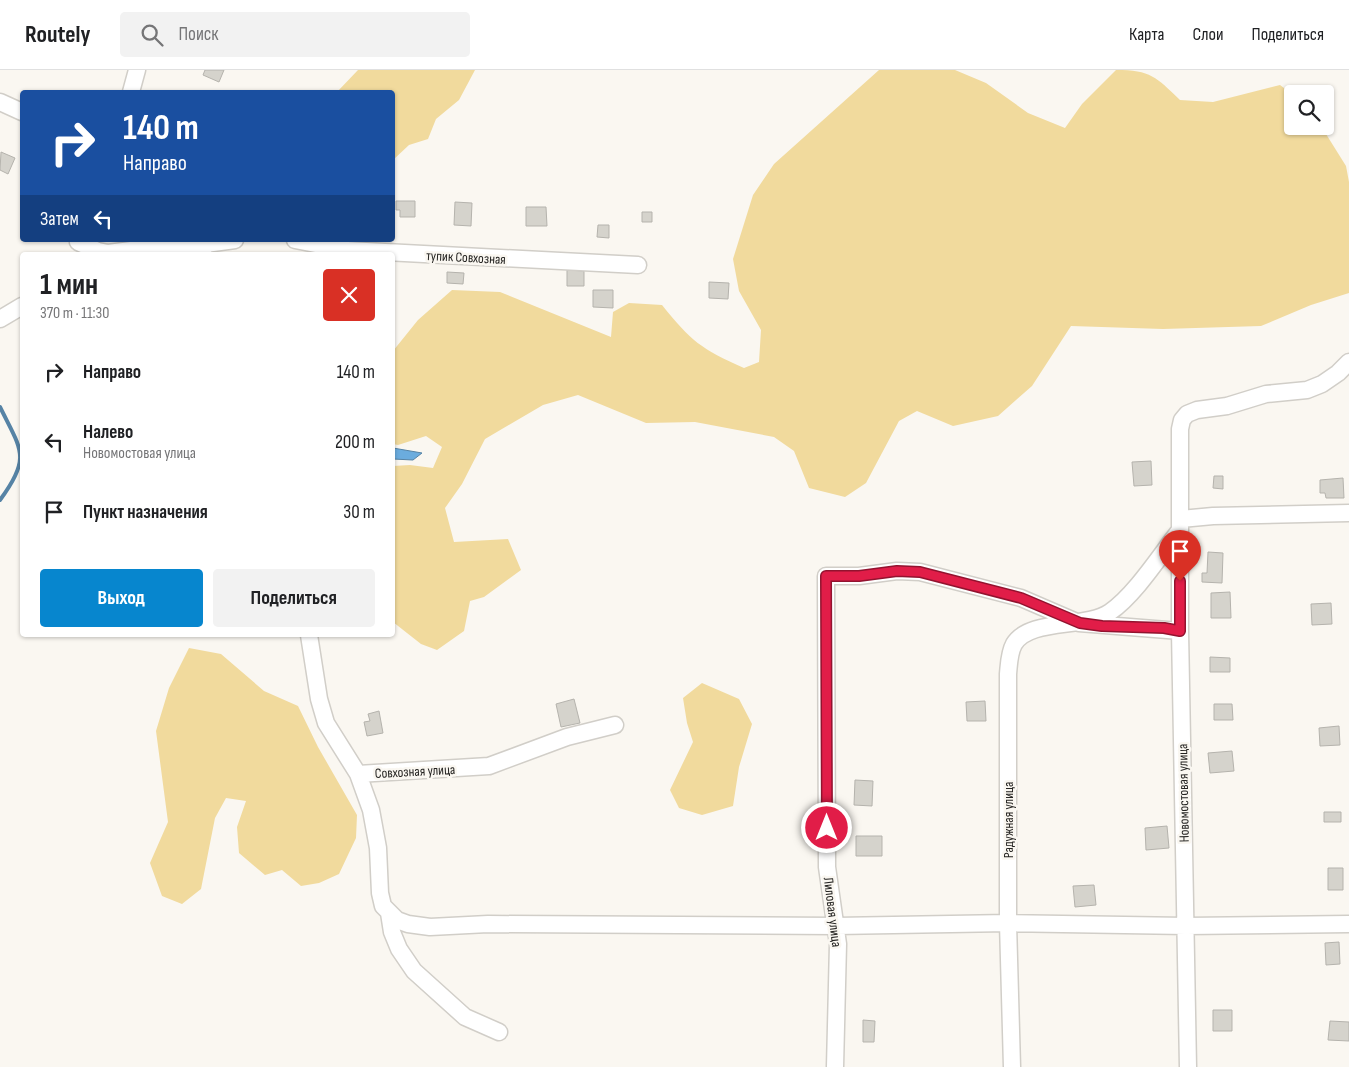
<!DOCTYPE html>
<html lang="ru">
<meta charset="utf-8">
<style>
:root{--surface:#fff;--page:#f2f2f2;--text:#202124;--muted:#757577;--line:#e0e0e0;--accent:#0786ce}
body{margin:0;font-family:"Sofia Sans Condensed",sans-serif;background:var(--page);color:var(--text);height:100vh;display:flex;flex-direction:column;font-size:19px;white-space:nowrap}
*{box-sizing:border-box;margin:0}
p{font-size:16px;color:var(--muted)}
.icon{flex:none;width:28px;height:28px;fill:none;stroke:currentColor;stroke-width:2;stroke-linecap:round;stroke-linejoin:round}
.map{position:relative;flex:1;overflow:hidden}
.panel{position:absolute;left:20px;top:182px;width:375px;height:385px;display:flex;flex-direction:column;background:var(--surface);border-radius:5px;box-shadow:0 1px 4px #0004}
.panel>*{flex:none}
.banner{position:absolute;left:20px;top:20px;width:375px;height:152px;border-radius:5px;box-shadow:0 1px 4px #0004;background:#1a4fa0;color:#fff;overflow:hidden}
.tools{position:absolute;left:1284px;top:15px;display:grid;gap:10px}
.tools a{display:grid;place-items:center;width:50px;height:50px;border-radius:5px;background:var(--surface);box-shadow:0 1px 4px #0004;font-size:25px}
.pin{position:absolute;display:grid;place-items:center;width:42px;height:42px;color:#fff;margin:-51px -21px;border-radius:50% 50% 50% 0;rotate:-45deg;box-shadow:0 0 5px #0007}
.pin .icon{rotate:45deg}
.me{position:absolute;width:55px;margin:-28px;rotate:0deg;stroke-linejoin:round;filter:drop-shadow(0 0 4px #0008)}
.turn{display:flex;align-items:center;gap:18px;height:105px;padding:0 20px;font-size:22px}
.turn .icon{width:65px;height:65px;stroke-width:2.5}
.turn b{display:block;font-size:35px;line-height:42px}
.then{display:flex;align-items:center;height:48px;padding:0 20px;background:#0003;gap:10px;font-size:19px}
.round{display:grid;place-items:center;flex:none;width:52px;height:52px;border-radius:5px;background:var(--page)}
.summary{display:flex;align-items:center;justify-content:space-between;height:85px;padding:0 20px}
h1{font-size:30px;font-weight:700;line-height:38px}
.button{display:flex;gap:10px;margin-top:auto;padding:10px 20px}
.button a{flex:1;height:58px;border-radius:5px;background:var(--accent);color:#fff;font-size:20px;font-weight:700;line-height:58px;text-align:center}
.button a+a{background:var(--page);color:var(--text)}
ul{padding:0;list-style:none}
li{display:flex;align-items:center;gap:15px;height:70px;padding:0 20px}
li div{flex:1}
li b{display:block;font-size:19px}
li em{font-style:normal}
header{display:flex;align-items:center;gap:30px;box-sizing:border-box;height:70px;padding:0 25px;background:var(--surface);border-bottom:1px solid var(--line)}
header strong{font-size:24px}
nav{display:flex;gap:28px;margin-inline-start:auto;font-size:18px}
.search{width:350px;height:45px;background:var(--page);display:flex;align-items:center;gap:12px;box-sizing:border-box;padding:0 18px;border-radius:5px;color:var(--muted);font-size:19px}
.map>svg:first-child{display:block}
</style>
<header>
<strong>Routely</strong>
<div class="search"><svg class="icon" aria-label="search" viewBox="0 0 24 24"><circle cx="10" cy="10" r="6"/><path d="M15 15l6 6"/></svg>Поиск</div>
<nav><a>Карта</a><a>Слои</a><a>Поделиться</a></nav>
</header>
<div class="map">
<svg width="1349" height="997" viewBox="0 0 1349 997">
<rect width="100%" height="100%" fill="#faf7f1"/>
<!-- green -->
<path fill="#f1da9d" d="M358,0H475L459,30L436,49L428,69L409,75L393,90L392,22H337Z
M879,0H955L986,13L1028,43L1065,58L1082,34L1116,0C1151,0 1156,7 1180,30L1213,32L1280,15L1292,24V56H1321L1346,96L1349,112V223L1311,235L1261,256L1163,259L1071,256L1032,316L998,346L953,356L917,341L899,351L866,413L845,427L809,418L794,381L774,367L695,352L646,353L578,325L543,335L485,369L462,414L445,438L454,472L508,469L521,500L484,527L470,531L464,561L437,580L421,574L393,552V396L410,395L433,398L442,377L426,366L398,375L393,374V281L418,250L452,220L500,222L611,267L613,242L629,233L662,235C691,271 701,279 744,298L759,292L761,260L739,221L733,189L753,125L774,94Z
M189,578L221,584L264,621L298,636L318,677L357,745L356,768L339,804L319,813L301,816L282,800L265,805L239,783L237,757L246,731L226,728L215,748L201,819L182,834L162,826L150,793L168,752L156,661L169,618Z
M702,613L739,629L752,654L739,697L733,736L702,745L679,738L670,720L693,672L687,653L683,628Z"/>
<!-- water -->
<path fill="#6bacde" stroke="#5683a5" d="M393,378L422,383L413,390L393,389Z"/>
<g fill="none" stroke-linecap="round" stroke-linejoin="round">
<!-- stream -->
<path stroke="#5683a5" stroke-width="4" d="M0,337C21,380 32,387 0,430"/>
</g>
<!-- building -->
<path fill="#d5d3cc" stroke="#b5b3ad" d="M205,0H224L219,12L203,5Z
M1,82L15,88L8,104L0,100Z
M396,131H415V147H400V140H396Z
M455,132L472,133L471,156L454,155Z
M526,137H546L547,156H526Z
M642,142H652V152H642Z
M598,155H609V168L597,167Z
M567,200L584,201V216H567Z
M447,202L464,203L463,214L447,213Z
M709,212L729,213L728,229L709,228Z
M593,220H613V238L593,237Z
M1151,391L1152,415L1134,416L1132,392Z
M1214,406H1223V419L1213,418Z
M1343,408L1344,428H1326L1325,423H1320V410Z
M1208,482L1223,483L1222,513L1202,512V503H1207Z
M1230,522L1231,548H1211V523Z
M1331,533L1332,554L1312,555L1311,534Z
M1210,587L1230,588V602H1210Z
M574,629L580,653L561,657L556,634Z
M985,631L986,651H967L966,632Z
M1214,634H1232L1233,650H1214Z
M379,641L383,663L367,666L364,652L370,651L368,644Z
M1339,656L1340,675L1320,676L1319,658Z
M1232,681L1234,701L1210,703L1208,683Z
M855,710L873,711L872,736L854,735Z
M1324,742H1341V752H1324Z
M1167,756L1169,778L1146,780L1145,758Z
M856,766H882V786H856Z
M1328,798H1343V820H1328Z
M1094,815L1096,835L1075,837L1073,816Z
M1339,872L1340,894L1326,895L1325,873Z
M1213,940H1232V961H1213Z
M863,950L875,951L874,972H863Z
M1330,951L1349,952V971L1328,970Z"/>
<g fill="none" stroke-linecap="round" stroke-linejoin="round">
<!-- minor casing -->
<g stroke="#d1cec8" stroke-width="19">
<path id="minor" d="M131,22L137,0
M0,32L22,42
M194,170L198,175L235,170
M295,170L347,180L638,195
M78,172L98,181L108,183L170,175H198L204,185
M0,249L22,236
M1181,449L1213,446L1349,443
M309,565L319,629L326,653L358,704L371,740L378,778L380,823L383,836L397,850L408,854L430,857L488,854L836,856L1008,853L1186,856L1349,854
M358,704L489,696L567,667L615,655
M389,843L392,862L399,879L414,901L465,947L499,962
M835,997L838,874L827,797L826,506H859L897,501L920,502L1021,528L1079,553L1180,561
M1012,997L1008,853V604C1009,594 1009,583 1014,574C1030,548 1085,559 1110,542C1135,525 1161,484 1180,460
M1188,997L1180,561V359L1182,350L1187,344L1197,340L1227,336L1266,324L1307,320L1322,314L1338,303L1349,292"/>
</g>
<!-- minor -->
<use href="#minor" stroke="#fff" stroke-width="16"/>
</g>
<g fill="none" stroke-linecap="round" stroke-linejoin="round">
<!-- route casing -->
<g stroke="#92132f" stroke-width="12">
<path id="route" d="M827,758L826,506H859L897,501L920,502L1021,528L1080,553L1102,556L1164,558L1180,561V511"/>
</g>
<!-- route -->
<use href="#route" stroke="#e11d48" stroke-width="9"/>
</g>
<g text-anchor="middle" stroke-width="5" stroke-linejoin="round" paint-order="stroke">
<!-- street labels -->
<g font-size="14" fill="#242321" stroke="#faf7f1">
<text transform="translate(466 187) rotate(3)" y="5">тупик Совхозная</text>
<text transform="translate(415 701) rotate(-3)" y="5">Совхозная улица</text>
<text transform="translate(1183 723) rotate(-91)" y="5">Новомостовая улица</text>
<text transform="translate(1008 750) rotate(-90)" y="5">Радужная улица</text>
<text transform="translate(833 842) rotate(83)" y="5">Лиловая улица</text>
</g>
</g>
</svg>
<div class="tools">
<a><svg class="icon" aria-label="search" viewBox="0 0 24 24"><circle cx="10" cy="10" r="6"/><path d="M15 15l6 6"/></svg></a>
</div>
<div class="pin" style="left:1180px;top:511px;background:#d93025"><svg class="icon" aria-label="arrive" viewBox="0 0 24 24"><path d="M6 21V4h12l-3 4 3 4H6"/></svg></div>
<svg class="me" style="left:827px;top:758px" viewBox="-20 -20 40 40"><circle r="17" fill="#e11d48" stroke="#fff" stroke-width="3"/><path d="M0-11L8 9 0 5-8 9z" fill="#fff"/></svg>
<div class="banner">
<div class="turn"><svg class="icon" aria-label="right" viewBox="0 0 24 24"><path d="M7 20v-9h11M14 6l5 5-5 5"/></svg><div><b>140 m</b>Направо</div></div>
<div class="then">Затем<svg class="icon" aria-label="left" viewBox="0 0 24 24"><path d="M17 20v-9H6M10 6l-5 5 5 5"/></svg></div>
</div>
<section class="panel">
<div class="summary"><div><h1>1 мин</h1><p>370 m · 11:30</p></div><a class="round" style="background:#d93025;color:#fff"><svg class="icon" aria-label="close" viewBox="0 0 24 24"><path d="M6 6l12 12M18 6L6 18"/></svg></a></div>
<ul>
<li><svg class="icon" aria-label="right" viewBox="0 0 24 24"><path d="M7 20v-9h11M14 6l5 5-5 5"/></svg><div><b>Направо</b></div><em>140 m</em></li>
<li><svg class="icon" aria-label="left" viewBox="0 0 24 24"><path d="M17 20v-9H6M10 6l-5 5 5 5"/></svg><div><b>Налево</b><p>Новомостовая улица</p></div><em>200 m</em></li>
<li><svg class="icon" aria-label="arrive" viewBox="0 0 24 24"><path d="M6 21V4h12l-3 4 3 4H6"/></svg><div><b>Пункт назначения</b></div><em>30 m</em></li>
</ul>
<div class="button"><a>Выход</a><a>Поделиться</a></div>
</section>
</div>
